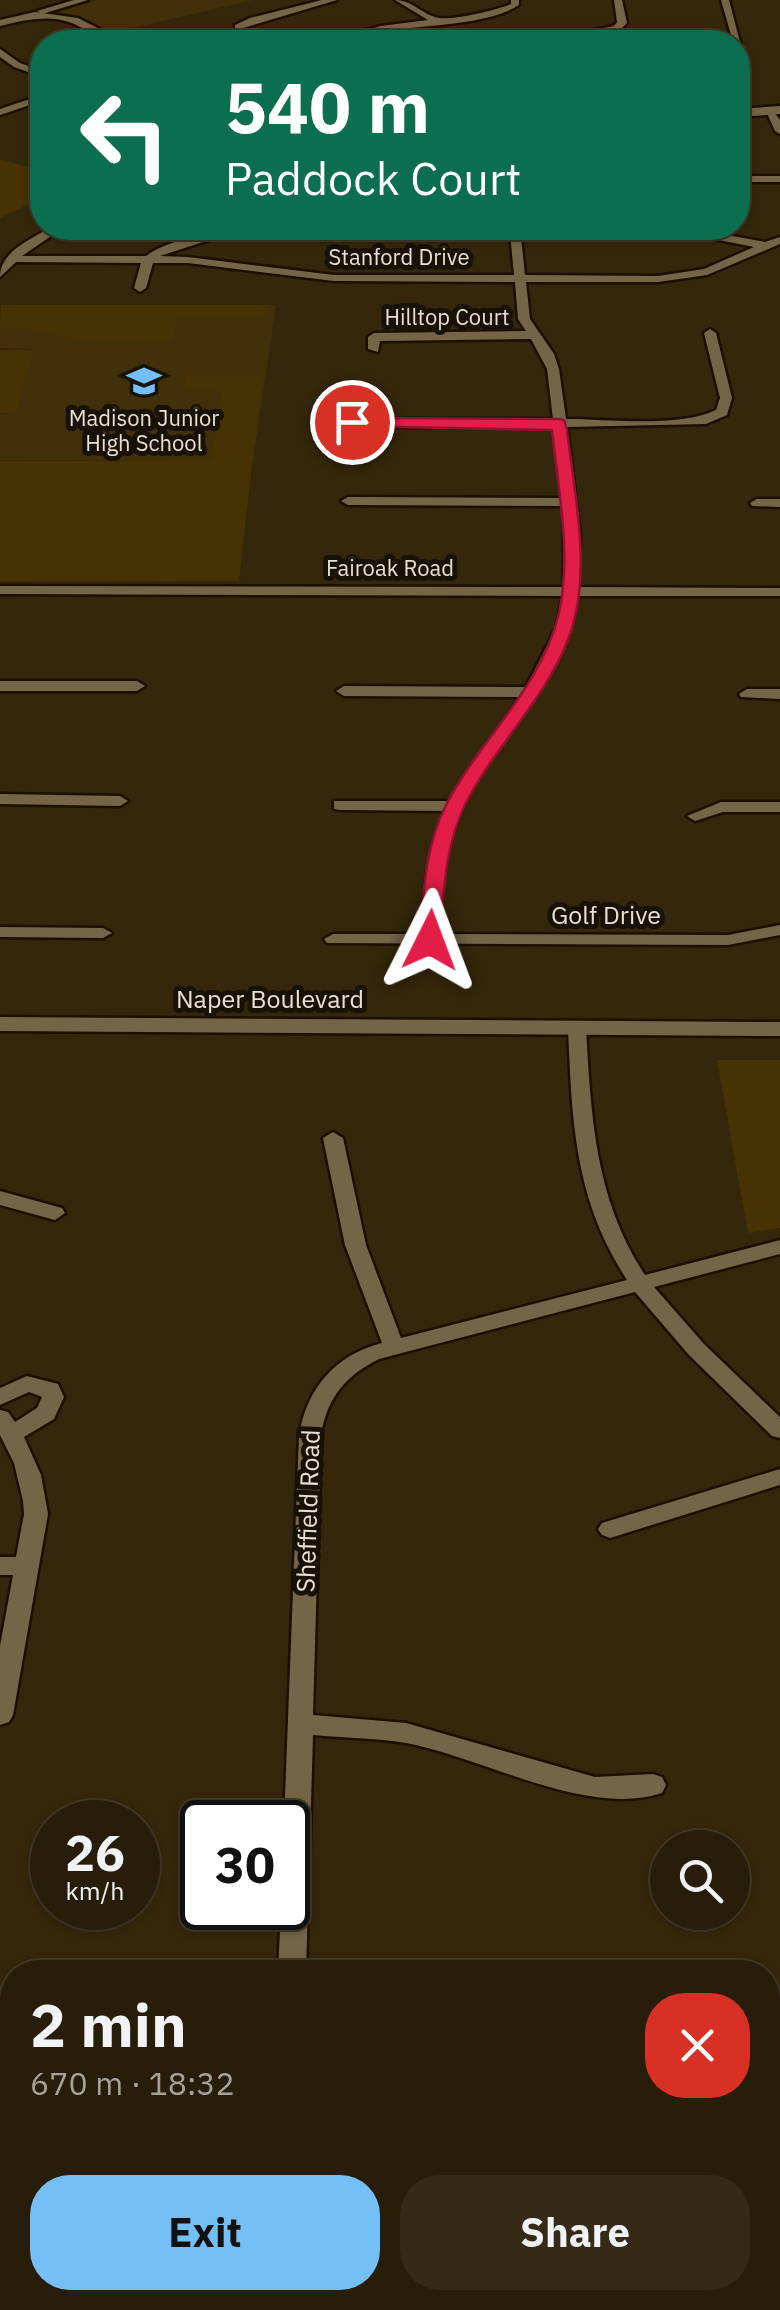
<!DOCTYPE html>
<meta charset="utf-8">
<style>
:root{--surface:#281d08;--page:#342a16;--text:#f1f3f6;--muted:#a5a29c;--line:#443b29;--accent:#74c0f6}
body{margin:0;font-family:"IBM Plex Sans",sans-serif;background:var(--page);color:var(--text);height:100vh;display:flex;flex-direction:column;font-size:38px;white-space:nowrap}
*{box-sizing:border-box;margin:0}
p{font-size:32px;color:var(--muted)}
.icon{flex:none;width:55px;height:55px;fill:none;stroke:currentColor;stroke-width:2;stroke-linecap:round;stroke-linejoin:round}
.map{position:relative;flex:1;overflow:hidden}
.drawer{position:absolute;left:0px;top:1960px;width:780px;height:350px;display:flex;flex-direction:column;background:var(--surface);border-radius:40px 40px 0 0;box-shadow:0 2px 8px #0004,0 0 0 2px var(--line)}
.drawer>*{flex:none}
.banner{position:absolute;left:30px;top:30px;width:720px;height:210px;border-radius:40px;box-shadow:0 2px 8px #0004,0 0 0 2px var(--line);background:#0b6e4f;color:#fff;overflow:hidden}
.controls{position:absolute;left:650px;top:1830px;display:grid;gap:20px}
.controls a{display:grid;place-items:center;width:100px;height:100px;border-radius:50%;background:var(--surface);box-shadow:0 2px 8px #0004,0 0 0 2px var(--line);font-size:50px}
.speed{position:absolute;left:30px;top:1800px;display:flex;gap:20px;font-size:50px;font-weight:700;text-align:center}
.speed>*{display:grid;place-content:center;width:130px;height:130px;border-radius:50%;background:var(--surface);box-shadow:0 2px 8px #0004,0 0 0 2px var(--line);line-height:1}
.speed small{font-size:25px;font-weight:400}
.speed .limit{border:5px solid #111;border-radius:15px;background:#fff;color:#111}
.pin{position:absolute;display:grid;place-items:center;width:85px;height:85px;color:#fff;margin:-42px;border:5px solid #fff;border-radius:50%;box-shadow:0 2px 10px #0007}
.me{position:absolute;width:110px;margin:-55px;rotate:3deg;stroke-linejoin:round;filter:drop-shadow(0 0 8px #0008)}
.turn{display:flex;align-items:center;gap:35px;height:210px;padding:0 30px;font-size:45px}
.turn .icon{width:130px;height:130px;stroke-width:2.5}
.turn b{display:block;font-size:70px;line-height:85px}
.round{display:grid;place-items:center;flex:none;width:105px;height:105px;border-radius:40px;background:var(--page)}
.overview{display:flex;align-items:center;justify-content:space-between;height:170px;padding:0 30px}
h1{font-size:60px;font-weight:700;line-height:75px}
.button{display:flex;gap:20px;margin-top:auto;padding:20px 30px}
.button a{flex:1;height:115px;border-radius:40px;background:var(--accent);color:#111;font-size:40px;font-weight:700;line-height:115px;text-align:center}
.button a+a{background:var(--page);color:var(--text)}
.map>svg:first-child{display:block}
</style>
<div class="map">
<svg width="780" height="2310" viewBox="0 0 780 2310">
<rect width="100%" height="100%" fill="#35270b"/>
<!-- built -->
<path fill="#42300b" d="M98,0H253L111,33L59,12Z
M6,305H276L253,460H0V414L14,413L33,349L0,348V323Z"/>
<!-- green -->
<path fill="#463203" d="M0,159L42,171V208L30,204L0,218Z
M1,305H268L267,316H178L172,340L164,342L82,341L36,330L0,328Z
M0,350H34L16,413H0Z
M187,376H262L239,581H0V461L211,460L222,392L185,388Z
M717,1060H780V1228L748,1233Z"/>
<g fill="none" stroke-linecap="round" stroke-linejoin="round">
<!-- street casing -->
<g stroke="#1c0f00" stroke-width="5">
<path id="street" d="M74,0H88L42,14L37,11Z
M322,0H337L243,28L244,33L261,42H250L235,35V25L250,18Z
M395,0C413,0 422,15 439,18C455,20 496,10 511,4V0H519V5C487,26 422,24 382,32C362,35 342,43 321,42L381,26L428,20Z
M614,0H622L627,23L620,30L552,42H534L614,26L617,22Z
M721,0H729L741,46L733,42Z
M0,49L20,63L42,71V77L14,67L0,57Z
M42,95V101L0,115V109Z
M771,108L780,120V134L775,131L766,111Z
M738,176H780V182H738Z
M50,228H63L22,256H146C167,240 220,228 246,228L160,256L188,257L334,275H514L510,233L339,231L334,228H520L525,275L658,276L704,269L754,247L674,231L669,228H688L765,242L780,237V244L707,275L658,282H526L530,319L554,354L559,369L566,419C608,419 679,428 716,410L720,398L704,333L710,329L716,333L732,398L727,415L706,424L567,427L580,535L578,587L780,588V596H577C564,679 500,731 464,805C445,845 441,890 439,934L728,935L780,925V935L728,945L327,943L324,939L333,934H421L427,871L445,811L340,810L334,809V801H450L520,697L344,696L336,691L344,686L526,687L556,628L563,596L0,594V586L564,587V506L348,505L341,501L348,497L563,498L554,427H352L346,423L352,419H553L547,369L531,339L380,341L378,352L368,349V337L374,333L526,331L518,319L515,282L334,281L188,263H153L146,288L140,292L134,288L141,263L16,262L0,277C0,252 30,239 50,228Z
M757,499H780V507L752,506L750,503Z
M0,681H137L145,686L137,691H0Z
M747,689H780V699L741,697L739,694Z
M0,794L120,796L128,801L120,806L0,804Z
M721,802H780V812H723L695,821L687,816Z
M0,927L103,928L112,933L103,938L0,937Z
M577,1022L586,1028C591,1116 595,1200 645,1275L780,1240V1254L654,1287L704,1344L780,1417V1438L772,1436L689,1355L635,1292L379,1359C345,1376 327,1398 321,1435L313,1715L406,1723L595,1777L653,1774L662,1777L666,1785L662,1793C587,1818 482,1757 406,1743C376,1738 343,1738 313,1735L306,1972H278L281,1908H288V1822H284L299,1435C307,1388 335,1355 382,1343L345,1245L323,1138L333,1132L343,1138L366,1245L401,1338L627,1280C574,1199 572,1121 568,1028Z
M0,1191L62,1208L65,1213L55,1220L0,1205Z
M27,1376L58,1384L64,1397L54,1419L24,1437L41,1475L48,1514L13,1715L9,1722L0,1725V1646L13,1575H0V1557H16L24,1514L23,1501L14,1463L0,1435V1410L8,1412L15,1422L37,1408L42,1397L29,1392L0,1405V1388Z
M780,1469V1485L610,1538L602,1535L598,1529L602,1523Z
M0,2040L12,2041V2067L0,2066Z
M768,2117L780,2120V2148L768,2144Z
M680,2298H710L706,2310H674Z"/>
</g>
<!-- secondary casing -->
<g stroke="#1c0f00" stroke-width="5">
<path id="secondary" d="M35,12L78,18L125,42C105,43 90,31 72,23C48,14 24,20 0,26V20Z
M780,106V114L738,117V109Z
M0,1017L780,1022V1036L0,1031Z"/>
</g>
<!-- street -->
<use href="#street" fill="#756548" fill-rule="evenodd"/>
<!-- secondary -->
<use href="#secondary" fill="#756548" fill-rule="evenodd"/>
</g>
<!-- route -->
<path fill="#e11d48" stroke="#92132f" stroke-width="2.5" d="M352,418L559,419L564,420L567,430C574,489 588,553 576,613C560,687 498,739 465,805C445,846 443,895 440,940L430,946L420,940C423,895 425,846 446,805C480,739 542,687 559,613C572,554 558,489 552,430L347,426L345,422Z"/>
<!-- icons -->
<defs>
<g id="school-bare" transform="scale(2.7)"><path d="M0-5L7-2L0 1L-7-2ZM-4 1L0 2.5L4 1V4Q0 6-4 4Z" fill="#74c0f6" stroke="#171106" stroke-width="2.5" paint-order="stroke"/></g>
</defs>
<g fill-rule="evenodd">
<use href="#school-bare" x="144" y="381"/>
</g>
<g text-anchor="middle" stroke-width="10" stroke-linejoin="round" paint-order="stroke">
<!-- far-street labels -->
<g font-size="22" fill="#e9e0d0" stroke="#171106">
<text x="399" y="265">Stanford Drive</text>
<text x="447" y="325">Hilltop Court</text>
<text x="390" y="576">Fairoak Road</text>
</g>
<!-- far-poi labels -->
<g font-size="22" fill="#e9e0d0" stroke="#171106">
<text x="144" y="426">Madison Junior<tspan x="144" dy="25">High School</tspan></text>
</g>
<!-- street labels -->
<g font-size="25" fill="#e9e0d0" stroke="#171106">
<text x="606" y="924">Golf Drive</text>
<text x="270" y="1008">Naper Boulevard</text>
<text transform="translate(308 1511) rotate(-88)" y="9">Sheffield Road</text>
</g>
</g>
</svg>
<div class="controls">
<a><svg class="icon" aria-label="search" viewBox="0 0 24 24"><circle cx="10" cy="10" r="6"/><path d="M15 15l6 6"/></svg></a>
</div>
<div class="speed"><div>26<small>km/h</small></div><div class="limit">30</div></div>
<div class="pin" style="left:352px;top:422px;background:#d93025"><svg class="icon" aria-label="arrive" viewBox="0 0 24 24"><path d="M6 21V4h12l-3 4 3 4H6"/></svg></div>
<svg class="me" style="left:430px;top:940px" viewBox="-20 -20 40 40"><path d="M0-17L14 15 0 8-14 15z" fill="#e11d48" stroke="#fff" stroke-width="4"/></svg>
<div class="banner">
<div class="turn"><svg class="icon" aria-label="left" viewBox="0 0 24 24"><path d="M17 20v-9H6M10 6l-5 5 5 5"/></svg><div><b>540 m</b>Paddock Court</div></div>
</div>
<section class="drawer">
<div class="overview"><div><h1>2 min</h1><p>670 m · 18:32</p></div><a class="round" style="background:#d93025;color:#fff"><svg class="icon" aria-label="close" viewBox="0 0 24 24"><path d="M6 6l12 12M18 6L6 18"/></svg></a></div>
<div class="button"><a>Exit</a><a>Share</a></div>
</section>
</div>
